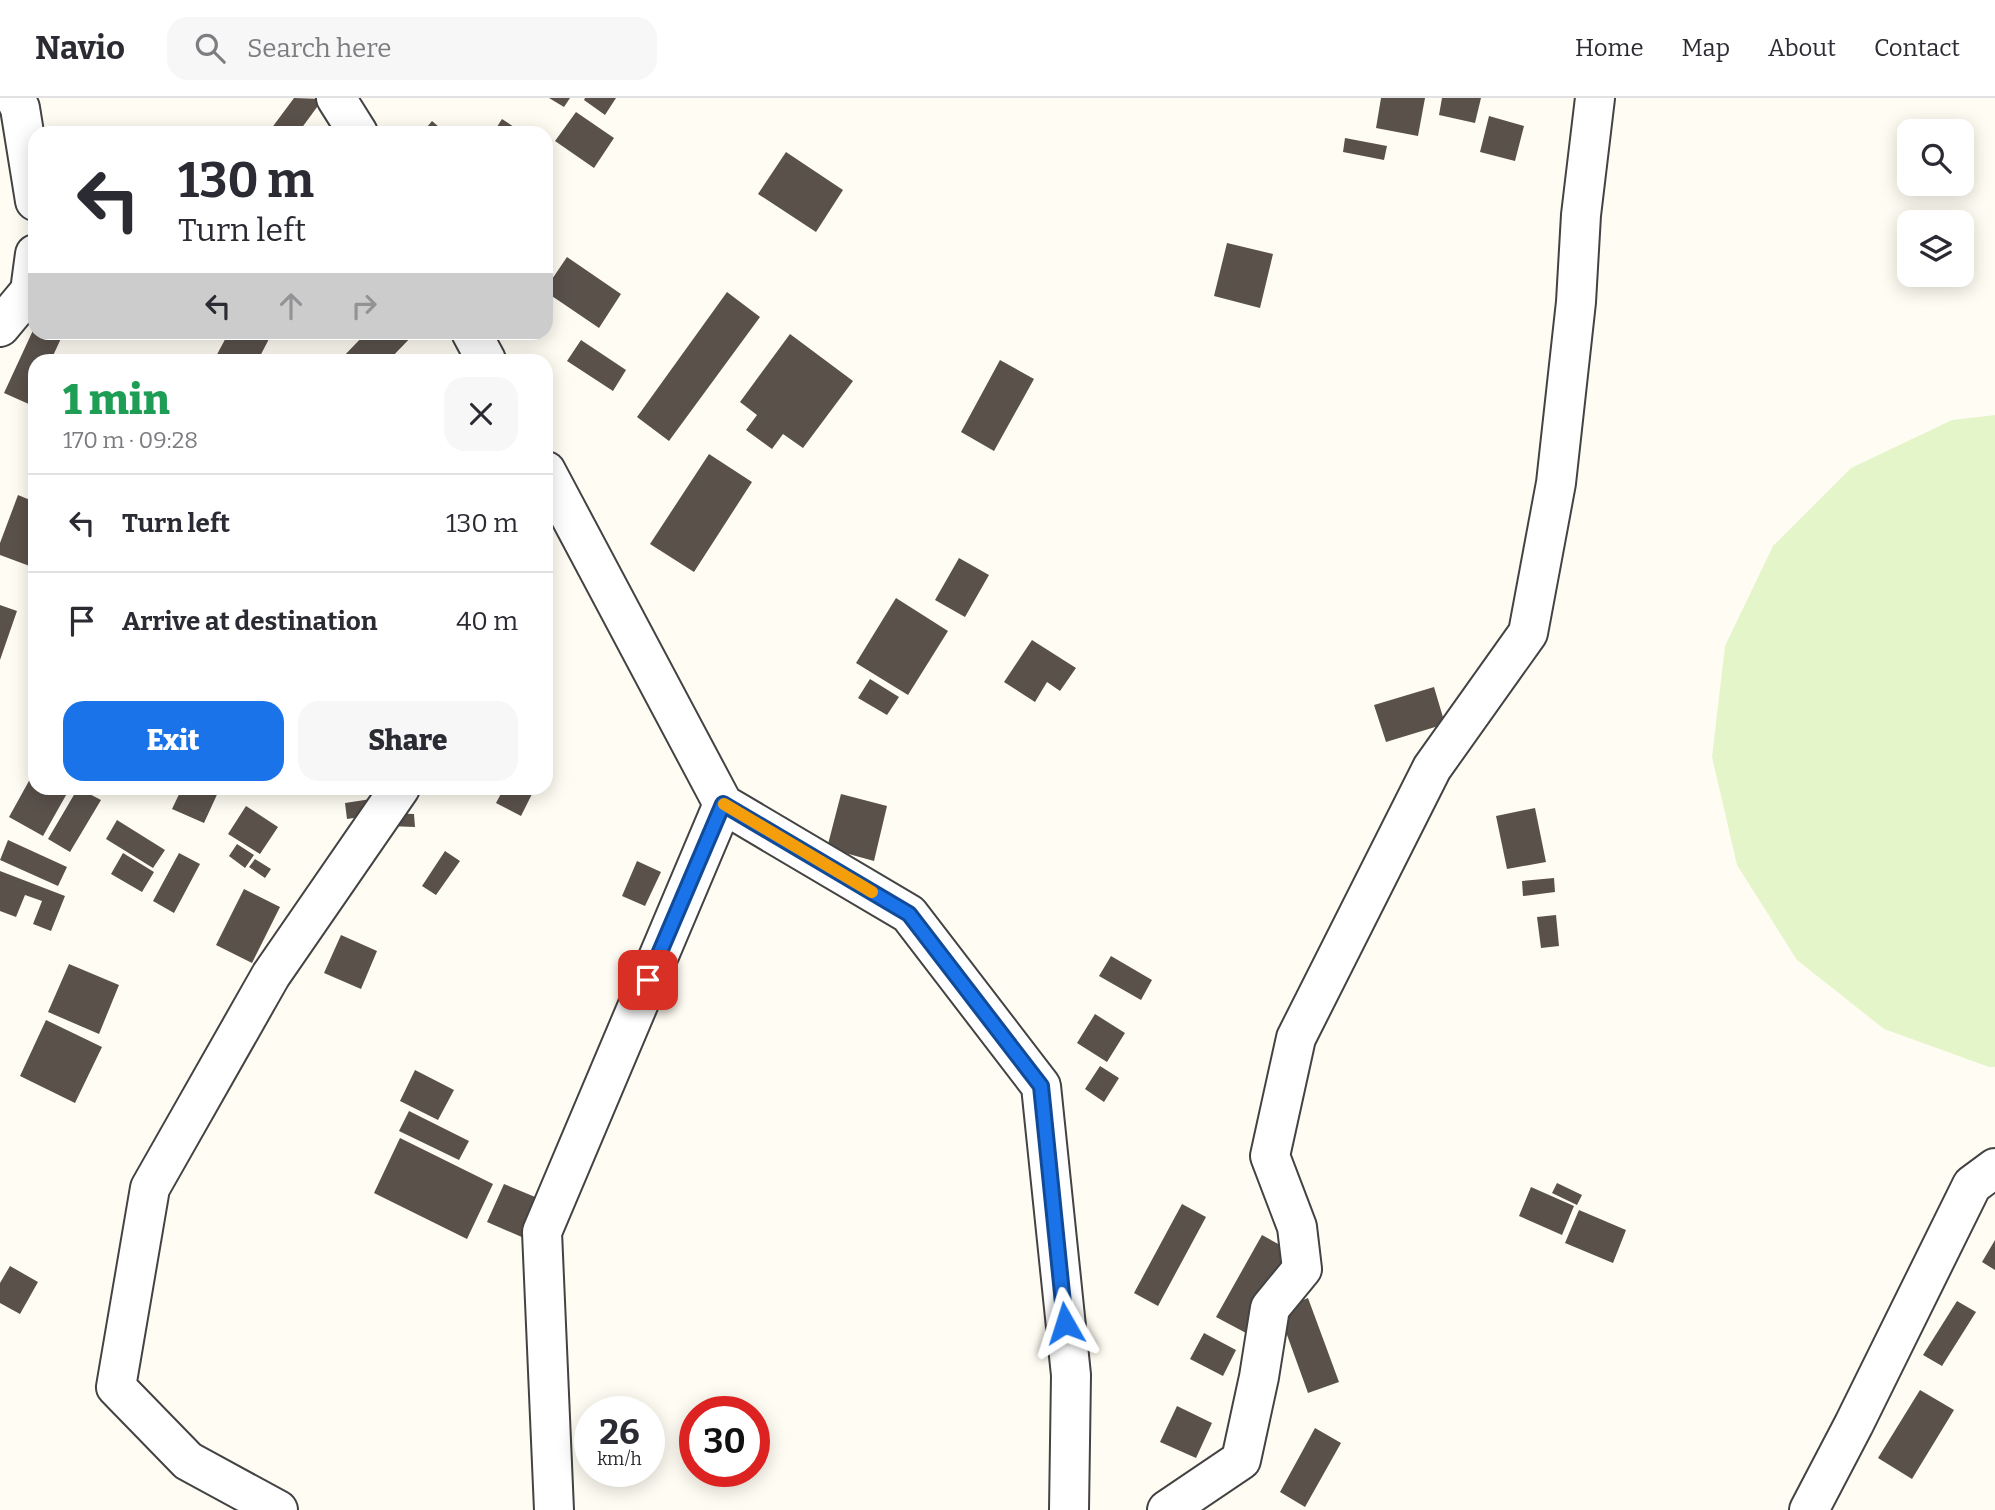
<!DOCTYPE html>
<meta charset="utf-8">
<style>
:root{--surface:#fff;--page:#f7f7f7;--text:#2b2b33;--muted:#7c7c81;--line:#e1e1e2;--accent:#1a73e8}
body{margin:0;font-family:Bitter,serif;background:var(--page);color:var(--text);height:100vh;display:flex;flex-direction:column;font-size:26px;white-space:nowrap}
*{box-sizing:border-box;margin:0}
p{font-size:23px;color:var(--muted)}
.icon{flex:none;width:38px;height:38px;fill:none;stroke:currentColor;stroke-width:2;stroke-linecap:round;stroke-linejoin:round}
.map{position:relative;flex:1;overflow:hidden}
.side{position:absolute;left:28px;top:256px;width:525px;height:441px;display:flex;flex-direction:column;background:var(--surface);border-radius:21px;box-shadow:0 4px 18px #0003}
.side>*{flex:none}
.banner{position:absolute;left:28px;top:28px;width:525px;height:214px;border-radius:21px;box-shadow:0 4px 18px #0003;background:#fff;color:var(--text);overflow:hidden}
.buttons{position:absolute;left:1897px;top:21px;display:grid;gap:14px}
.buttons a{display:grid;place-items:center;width:77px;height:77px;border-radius:14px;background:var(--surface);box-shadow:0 4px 18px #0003;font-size:35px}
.speed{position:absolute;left:574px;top:1298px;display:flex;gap:14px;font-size:35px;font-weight:700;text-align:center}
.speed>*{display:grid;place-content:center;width:91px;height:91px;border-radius:50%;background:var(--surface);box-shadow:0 4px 18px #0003;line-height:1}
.speed small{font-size:18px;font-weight:400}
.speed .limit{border:10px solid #d22;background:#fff;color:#111}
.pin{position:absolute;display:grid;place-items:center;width:60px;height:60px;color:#fff;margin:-30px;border-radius:14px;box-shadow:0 4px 10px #0006}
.me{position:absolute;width:77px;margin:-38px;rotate:354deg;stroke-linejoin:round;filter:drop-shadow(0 0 5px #0008)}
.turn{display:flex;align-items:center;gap:24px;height:147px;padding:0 35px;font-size:32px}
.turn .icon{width:91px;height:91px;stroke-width:2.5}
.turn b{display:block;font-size:49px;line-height:60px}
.lanes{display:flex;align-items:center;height:66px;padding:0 35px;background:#0003;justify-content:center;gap:35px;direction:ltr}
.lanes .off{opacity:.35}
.round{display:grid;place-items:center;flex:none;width:74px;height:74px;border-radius:21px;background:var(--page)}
.overview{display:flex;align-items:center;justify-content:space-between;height:119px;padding:0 35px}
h1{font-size:42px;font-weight:800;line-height:52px;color:#1e9e55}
.button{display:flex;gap:14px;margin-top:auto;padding:14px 35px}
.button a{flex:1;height:80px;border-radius:21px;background:var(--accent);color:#fff;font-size:28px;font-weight:800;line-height:80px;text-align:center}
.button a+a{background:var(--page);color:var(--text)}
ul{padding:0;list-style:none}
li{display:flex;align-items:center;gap:21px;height:98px;padding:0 35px;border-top:2px solid var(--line)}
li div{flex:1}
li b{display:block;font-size:26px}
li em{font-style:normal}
header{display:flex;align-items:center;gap:42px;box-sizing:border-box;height:98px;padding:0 35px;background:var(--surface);border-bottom:2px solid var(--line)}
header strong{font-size:33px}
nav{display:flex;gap:38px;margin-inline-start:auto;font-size:24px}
.search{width:490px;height:63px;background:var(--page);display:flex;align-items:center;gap:18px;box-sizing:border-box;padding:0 24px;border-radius:21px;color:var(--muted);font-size:26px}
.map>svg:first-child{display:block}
</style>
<header>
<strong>Navio</strong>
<div class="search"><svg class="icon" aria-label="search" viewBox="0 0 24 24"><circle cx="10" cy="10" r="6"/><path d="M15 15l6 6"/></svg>Search here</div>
<nav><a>Home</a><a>Map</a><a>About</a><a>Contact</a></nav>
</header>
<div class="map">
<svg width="1995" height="1412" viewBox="0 0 1995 1412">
<rect width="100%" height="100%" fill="#fffdf3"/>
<!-- pitch -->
<path fill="#e5f5ca" d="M1995,317V969H1989L1884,931L1797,862L1737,767L1712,659L1725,548L1773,448L1851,370L1952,322Z"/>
<!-- building -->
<path fill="#5a514b" d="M294,0L323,1L298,35H268Z
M549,0H570L564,9Z
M585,0H616L605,17L584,2Z
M1381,0H1425L1418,38L1376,30Z
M1442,0H1481L1475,25L1439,17Z
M576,14L614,40L594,70L555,43Z
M1489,18L1524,28L1515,63L1480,54Z
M502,21L523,35H493Z
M432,23L446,35H422Z
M1345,40L1387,48L1384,62L1343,54Z
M786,54L843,92L816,134L758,96Z
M1227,145L1273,156L1260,210L1214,198Z
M567,159L621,196L599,230L546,194V190Z
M727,194L760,219L669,343L637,319Z
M35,228V234H64L51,262H35V298L31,307L4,295Z
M229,234H262L270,239L258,262H214Z
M367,234H416L389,262H340Z
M790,236L853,283L803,350L783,336L772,351L746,332L757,317L740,304Z
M581,242L626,272L613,293L567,263Z
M1000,262L1034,281L994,353L961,334Z
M709,356L752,384L694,474L650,446Z
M18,397L35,404V470L0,457V445Z
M959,460L989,477L965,519L935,502Z
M896,500L948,533L908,597L856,565Z
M0,507L17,513L0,562Z
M1032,542L1076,570L1060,593L1047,584L1035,604L1004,584Z
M870,581L899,599L887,617L858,600Z
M1434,589L1445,626L1386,644L1374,607Z
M35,672V690H70L43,738L9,719Z
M78,690L101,702L70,754L48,741Z
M182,690H220L204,725L172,711Z
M504,690H535L521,718L496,705Z
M841,696L887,708L874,763L827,750Z
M371,701L373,717L347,721L345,705Z
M246,708L278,729L260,756L228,736Z
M1535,710L1546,764L1507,771L1496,718Z
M388,715L414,716L415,729L388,728Z
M117,722L165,752L153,770L106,741Z
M8,742L67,769L58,788L0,762Z
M237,746L254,757L245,770L229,758Z
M445,753L460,763L436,797L422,788Z
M123,755L154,774L142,794L111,776Z
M179,755L200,766L174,815L153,803Z
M255,761L271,771L265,780L249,769Z
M637,763L661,774L645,808L622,798Z
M0,773L65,798L51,833L33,826L42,803L25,797L16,819L0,813Z
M1554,780L1555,794L1523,798L1522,783Z
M244,791L280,809L252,865L216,847Z
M1556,817L1559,848L1541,850L1537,819Z
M341,837L377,853L361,891L324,875Z
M1111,858L1152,882L1141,902L1099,878Z
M69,866L119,887L99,936L48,914Z
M1095,916L1125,935L1107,964L1077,945Z
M46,922L102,949L75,1005L20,978Z
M1100,968L1119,980L1104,1004L1085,991Z
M415,972L454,992L438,1022L400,1003Z
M409,1013L469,1043L459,1062L399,1033Z
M400,1040L493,1086L467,1141L374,1095Z
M1557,1085L1582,1097L1577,1107L1552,1095Z
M504,1086L540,1101L524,1140L487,1124Z
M1531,1089L1574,1108L1562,1137L1519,1118Z
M1182,1106L1206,1119L1158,1208L1134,1195Z
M1579,1112L1626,1132L1613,1165L1565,1145Z
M1262,1137L1291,1153L1246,1235L1216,1219Z
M1995,1142V1172L1982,1164Z
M10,1168L38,1184L20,1216L0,1205V1185Z
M1308,1200L1339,1284L1308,1295L1278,1212Z
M1957,1203L1976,1214L1942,1268L1923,1257Z
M1204,1235L1236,1252L1223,1278L1190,1261Z
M1920,1292L1954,1312L1912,1381L1878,1360Z
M1177,1308L1212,1325L1196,1360L1160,1344Z
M1315,1330L1341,1345L1305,1409L1280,1394Z"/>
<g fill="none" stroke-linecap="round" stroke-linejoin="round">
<!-- minor casing -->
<g stroke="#434343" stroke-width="42">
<path id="minor" d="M15,0L20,10L35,103
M336,0L358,35
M0,229L30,193L35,156
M471,234L486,262
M546,373L723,706L542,1134L554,1412
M723,706L909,816L1041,988L1071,1277L1069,1412
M278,1412L188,1363L116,1289L150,1090L271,877L400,690
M1167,1412L1241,1362L1259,1279L1270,1210L1302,1171L1297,1129L1270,1058L1296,940L1432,670L1528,535L1556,385L1576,204L1581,117L1595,0
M1809,1412L1854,1326L1972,1087L1995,1070"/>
</g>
<!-- minor -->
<use href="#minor" stroke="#fff" stroke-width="38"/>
</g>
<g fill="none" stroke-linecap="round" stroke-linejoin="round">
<!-- route casing -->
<g stroke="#114b97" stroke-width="18">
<path id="route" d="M648,882L723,706L909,816L1041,988L1065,1225"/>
</g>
<!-- route -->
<use href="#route" stroke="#1a73e8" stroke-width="12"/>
<!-- slow -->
<path stroke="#f59e0b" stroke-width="12" d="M724,706L872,794"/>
</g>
</svg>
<div class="buttons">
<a><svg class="icon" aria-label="search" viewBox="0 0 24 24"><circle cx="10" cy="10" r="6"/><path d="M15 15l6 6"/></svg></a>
<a><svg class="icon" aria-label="layers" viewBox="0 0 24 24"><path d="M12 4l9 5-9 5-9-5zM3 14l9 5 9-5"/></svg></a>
</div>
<div class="speed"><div>26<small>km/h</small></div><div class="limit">30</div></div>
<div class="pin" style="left:648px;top:882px;background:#d93025"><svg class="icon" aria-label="arrive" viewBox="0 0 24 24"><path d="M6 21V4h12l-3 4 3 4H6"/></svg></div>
<svg class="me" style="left:1065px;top:1225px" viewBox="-20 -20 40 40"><path d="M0-17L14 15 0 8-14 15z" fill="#1a73e8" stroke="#fff" stroke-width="4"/></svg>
<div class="banner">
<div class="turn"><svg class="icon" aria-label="left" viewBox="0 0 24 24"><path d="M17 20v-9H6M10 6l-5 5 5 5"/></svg><div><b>130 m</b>Turn left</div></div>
<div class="lanes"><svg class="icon" aria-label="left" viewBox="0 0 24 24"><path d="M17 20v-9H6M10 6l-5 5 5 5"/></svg><svg class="icon off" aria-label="ahead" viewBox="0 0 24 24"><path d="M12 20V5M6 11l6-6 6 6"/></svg><svg class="icon off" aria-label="right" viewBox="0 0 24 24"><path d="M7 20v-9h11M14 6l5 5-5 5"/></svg></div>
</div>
<section class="side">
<div class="overview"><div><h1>1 min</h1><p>170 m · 09:28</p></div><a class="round"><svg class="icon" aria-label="close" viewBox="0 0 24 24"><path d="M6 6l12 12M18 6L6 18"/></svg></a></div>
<ul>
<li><svg class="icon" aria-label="left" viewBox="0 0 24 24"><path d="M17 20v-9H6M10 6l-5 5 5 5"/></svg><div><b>Turn left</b></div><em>130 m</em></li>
<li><svg class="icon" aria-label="arrive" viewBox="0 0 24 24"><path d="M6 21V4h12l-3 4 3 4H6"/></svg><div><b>Arrive at destination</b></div><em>40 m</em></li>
</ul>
<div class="button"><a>Exit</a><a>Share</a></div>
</section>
</div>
